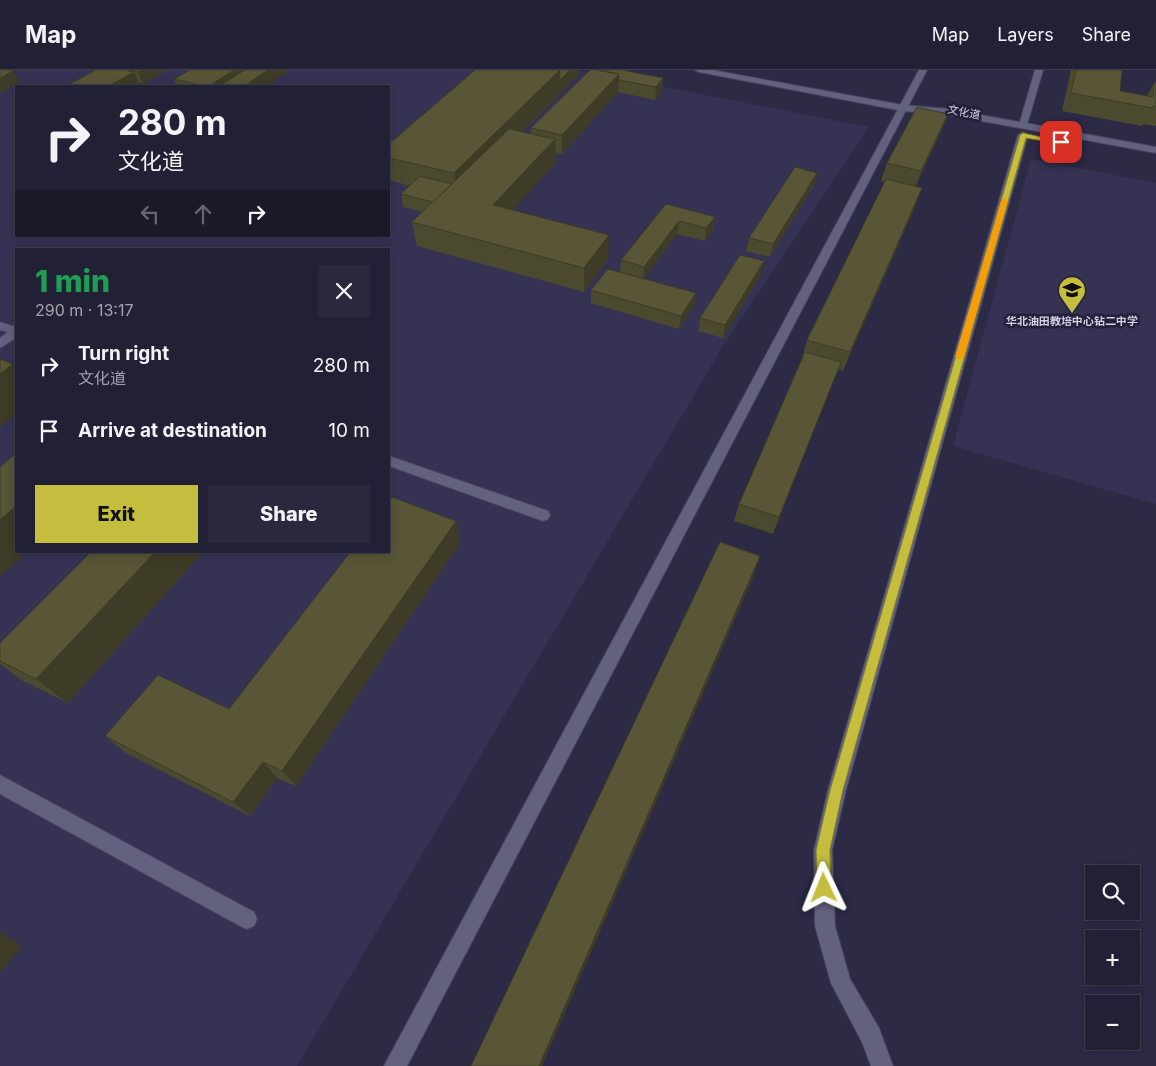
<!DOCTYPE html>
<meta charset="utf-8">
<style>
:root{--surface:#212034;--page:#29283c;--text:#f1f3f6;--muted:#a2a3ac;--line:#3e3e4f;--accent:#c4bd3e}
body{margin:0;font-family:Inter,"Noto Sans SC",sans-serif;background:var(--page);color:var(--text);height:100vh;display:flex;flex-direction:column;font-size:19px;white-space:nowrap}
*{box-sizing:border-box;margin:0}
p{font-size:16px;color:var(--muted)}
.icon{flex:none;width:28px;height:28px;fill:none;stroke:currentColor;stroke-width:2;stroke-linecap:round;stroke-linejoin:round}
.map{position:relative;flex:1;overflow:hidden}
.details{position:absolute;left:15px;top:178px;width:375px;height:305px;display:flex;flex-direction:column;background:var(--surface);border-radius:0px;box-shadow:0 2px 12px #0003,0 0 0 1px var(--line)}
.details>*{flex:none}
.top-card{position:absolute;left:15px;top:15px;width:375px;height:152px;border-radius:0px;box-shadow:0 2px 12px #0003,0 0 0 1px var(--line);background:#212034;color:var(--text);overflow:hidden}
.controls{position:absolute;left:1085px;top:795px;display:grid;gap:10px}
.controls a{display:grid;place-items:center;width:55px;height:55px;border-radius:0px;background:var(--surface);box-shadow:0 2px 12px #0003,0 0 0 1px var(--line);font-size:25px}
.pin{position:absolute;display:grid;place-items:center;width:42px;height:42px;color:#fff;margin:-21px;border-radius:10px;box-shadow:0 2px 8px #0006}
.me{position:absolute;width:55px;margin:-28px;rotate:358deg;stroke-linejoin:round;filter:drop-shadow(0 0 4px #0008)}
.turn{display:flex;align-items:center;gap:18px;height:105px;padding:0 20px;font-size:22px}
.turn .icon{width:65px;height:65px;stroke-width:2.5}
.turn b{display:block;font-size:35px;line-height:42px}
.lanes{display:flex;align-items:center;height:48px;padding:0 20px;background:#0003;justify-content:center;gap:25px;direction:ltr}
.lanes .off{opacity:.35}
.round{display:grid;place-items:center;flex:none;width:52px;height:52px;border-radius:0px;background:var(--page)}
.head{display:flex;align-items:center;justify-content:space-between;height:85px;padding:0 20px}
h1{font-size:30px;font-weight:800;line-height:38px;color:#1e9e55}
.cta{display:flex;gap:10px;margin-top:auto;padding:10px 20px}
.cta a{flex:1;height:58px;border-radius:0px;background:var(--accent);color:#111;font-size:20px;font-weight:800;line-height:58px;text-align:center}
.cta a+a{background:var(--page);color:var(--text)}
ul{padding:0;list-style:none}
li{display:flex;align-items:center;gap:15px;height:65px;padding:0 20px}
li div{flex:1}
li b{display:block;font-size:19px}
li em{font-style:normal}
header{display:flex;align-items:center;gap:30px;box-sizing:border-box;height:70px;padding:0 25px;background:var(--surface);border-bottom:1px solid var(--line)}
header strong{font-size:24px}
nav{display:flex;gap:28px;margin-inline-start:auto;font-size:18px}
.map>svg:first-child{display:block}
</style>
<header>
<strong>Map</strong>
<nav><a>Map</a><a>Layers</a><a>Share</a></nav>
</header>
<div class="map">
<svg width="1156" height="996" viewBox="0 0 1156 996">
<rect width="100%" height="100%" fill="#2c2a45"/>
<!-- built -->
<path fill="#353254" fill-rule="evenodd" d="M0,0H577L869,57L723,276L297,996H0ZM16,16H389V166H16ZM16,179H389V481H16Z
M1031,89L1156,113V434L953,376Z"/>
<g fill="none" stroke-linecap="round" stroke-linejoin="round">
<!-- lane casing -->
<g stroke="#46445b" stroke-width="2">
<path id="lane" d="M0,252L16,257V268L0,278V268L8,262L0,260Z
M389,386L548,441L550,445L548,449L543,451L389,396Z
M0,705L254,842L257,849L254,856L247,859L240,856L0,724Z"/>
</g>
<!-- street casing -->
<g stroke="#46445b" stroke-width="2">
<path id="street" d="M919,0H927L407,996H384Z
M1035,0H1043L1027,55L1023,58L1019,55Z
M1023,62L1028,65L846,720L832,780L835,856L850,909L879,958L893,996H871L862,972L831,913L815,856L814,780L828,720L1018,65Z"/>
</g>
<!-- secondary casing -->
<g stroke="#46445b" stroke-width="2">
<path id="secondary" d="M695,0H712L903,35L949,39L1156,77V83L949,45L903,41L699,2Z"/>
</g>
<!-- lane -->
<use href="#lane" fill="#626180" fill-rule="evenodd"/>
<!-- street -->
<use href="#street" fill="#626180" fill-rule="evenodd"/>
<!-- secondary -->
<use href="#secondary" fill="#626180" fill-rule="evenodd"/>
</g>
<!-- wall -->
<path fill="#4c4a2e" d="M96,0H168L143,14Z
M190,0H287V2L266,16H177L174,9Z
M590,0L663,8L662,20L655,30L618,22L562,84L555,82L556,93L512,140L608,189L584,222L417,176L412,152L423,142L403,137L401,124L410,116L389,110V74L579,4L522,62L531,64V58Z
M1071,0H1122L1120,21L1147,26L1154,13H1156V56L1143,54L1142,56L1062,41Z
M948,44L941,62L916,116L915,137L843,301L838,299L773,464L734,451L739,434L802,288L807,270L885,112L881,111L887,93Z
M817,103L814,115L770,187L746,181L749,168Z
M666,134L715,147L713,160L705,171L677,164L644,209L696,223L694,236L679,259L591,233V220L620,202L621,190Z
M761,204L723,268L698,261L700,248Z
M456,451L460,473L296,716L277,708L250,746L126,683L105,666L229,639Z
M92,481H204L68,633L21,610L0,594V573Z"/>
<!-- shaded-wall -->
<path fill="#3e3c26" d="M142,0H168L143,14L138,2Z
M234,0H267L242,16H209Z
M268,0H287V2L266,16H244Z
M560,0H579V4L457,127L454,103Z
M13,1L20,13L0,23V8Z
M134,2L140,16H109Z
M619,4L618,22L562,84V65Z
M663,8L662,20L655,30L656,17Z
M948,44L941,62L914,119L921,101Z
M555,69L556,93L495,159L493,135Z
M817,103L814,115L770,187L773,174Z
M922,118L915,137L843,301L850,282Z
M715,147L713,160L705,171L706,158Z
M679,151L677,164L643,210L644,197Z
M609,165L608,189L584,222V198Z
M764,191L761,204L723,268L725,255Z
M696,223L694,236L679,259L681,246Z
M841,292L834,310L773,464L779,447Z
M13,294L16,298V344L0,357V304Z
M16,436V481H28L0,507V450Z
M456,451L460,473L296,716L282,701Z
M156,481H204L68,633L36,609Z
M760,486L753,508L542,996H539Z
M263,692L277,708L250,746L233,732Z
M0,862L22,876L0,903Z"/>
<!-- building -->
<path fill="#585636" stroke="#3e3c26" d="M0,0H9L13,1L0,8Z
M96,0H125L134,2L109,16H66Z
M128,0H142L138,2Z
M190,0H234L209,16H204L174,9Z
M245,0H268L244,16H219Z
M475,0H560L454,103L389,88V74Z
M560,0H570L560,10Z
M590,0H597L619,4L562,65L531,58Z
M597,0H622L663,8L656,17L619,10V4Z
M1076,0H1122L1120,21L1153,27L1154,13H1156V36H1153L1152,38L1071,23Z
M917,37L948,44L921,101L887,93Z
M509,59L555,69L493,135L609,165L584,198L412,152Z
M795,97L817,103L773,174L749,168Z
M420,106L452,114L433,132L401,124Z
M886,109L922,118L850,282L807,270Z
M666,134L715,147L706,158L679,151L644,197L621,190Z
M740,185L764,191L725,255L700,248Z
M608,199L696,223L681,246L591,220Z
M805,282L841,292L779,447L739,434Z
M0,289L13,294L0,304Z
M16,383V436L0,450V397Z
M392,427L456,451L282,701L263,692L233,732L105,666L158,605L229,639L351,481H389V432Z
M720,472L760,486L539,996H471Z
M92,481H156L36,609L0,591V573Z"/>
<!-- route -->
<path fill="#c4bd3e" stroke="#7f7b28" d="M1023,63L1064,72L1061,74L1026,68L843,720L830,780L831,818L829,823L824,825L819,823L817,818L816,780L830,720L1020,65Z"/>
<!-- slow -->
<path fill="#f59e0b" d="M1002,128L1008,130L964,287L960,290L955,287Z"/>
<!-- icons -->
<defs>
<g id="school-pin" transform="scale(1.4375)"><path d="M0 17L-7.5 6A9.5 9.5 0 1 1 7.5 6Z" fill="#c4bd3e" stroke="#22203b"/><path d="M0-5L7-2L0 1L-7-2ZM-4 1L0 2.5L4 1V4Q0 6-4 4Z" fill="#111"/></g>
</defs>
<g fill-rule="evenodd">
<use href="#school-pin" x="1072" y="220"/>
</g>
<g text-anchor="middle" stroke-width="5" stroke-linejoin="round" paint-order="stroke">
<!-- far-street labels -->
<g font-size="11" fill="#d1d1e3" stroke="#22203b">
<text transform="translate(964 42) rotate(11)" y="4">文化道</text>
</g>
<!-- far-poi labels -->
<g font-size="11" font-weight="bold" fill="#d1d1e3" stroke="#22203b">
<text x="1072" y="255">华北油田教培中心钻二中学</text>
</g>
</g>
</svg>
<div class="controls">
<a><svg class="icon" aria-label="search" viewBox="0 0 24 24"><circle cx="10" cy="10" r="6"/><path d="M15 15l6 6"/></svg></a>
<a>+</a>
<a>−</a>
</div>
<div class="pin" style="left:1061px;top:72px;background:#d93025"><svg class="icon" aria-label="arrive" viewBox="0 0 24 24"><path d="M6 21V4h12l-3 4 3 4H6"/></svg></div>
<svg class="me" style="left:824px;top:818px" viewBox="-20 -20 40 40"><path d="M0-17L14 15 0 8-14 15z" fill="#c4bd3e" stroke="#fff" stroke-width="4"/></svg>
<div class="top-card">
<div class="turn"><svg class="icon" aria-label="right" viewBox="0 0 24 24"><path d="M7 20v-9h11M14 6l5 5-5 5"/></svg><div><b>280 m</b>文化道</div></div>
<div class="lanes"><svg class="icon off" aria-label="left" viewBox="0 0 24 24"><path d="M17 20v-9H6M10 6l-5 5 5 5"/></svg><svg class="icon off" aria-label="ahead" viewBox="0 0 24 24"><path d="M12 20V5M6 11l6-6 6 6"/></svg><svg class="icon" aria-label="right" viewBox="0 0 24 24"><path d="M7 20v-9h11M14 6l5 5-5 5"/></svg></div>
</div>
<section class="details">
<div class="head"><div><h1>1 min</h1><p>290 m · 13:17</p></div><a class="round"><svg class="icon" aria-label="close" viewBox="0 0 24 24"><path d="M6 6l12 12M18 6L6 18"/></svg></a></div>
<ul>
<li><svg class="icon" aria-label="right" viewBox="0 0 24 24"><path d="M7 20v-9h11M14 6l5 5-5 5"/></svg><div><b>Turn right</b><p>文化道</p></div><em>280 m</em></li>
<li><svg class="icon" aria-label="arrive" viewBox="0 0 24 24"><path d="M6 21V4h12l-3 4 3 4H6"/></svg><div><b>Arrive at destination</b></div><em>10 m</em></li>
</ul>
<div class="cta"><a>Exit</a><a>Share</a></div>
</section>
</div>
